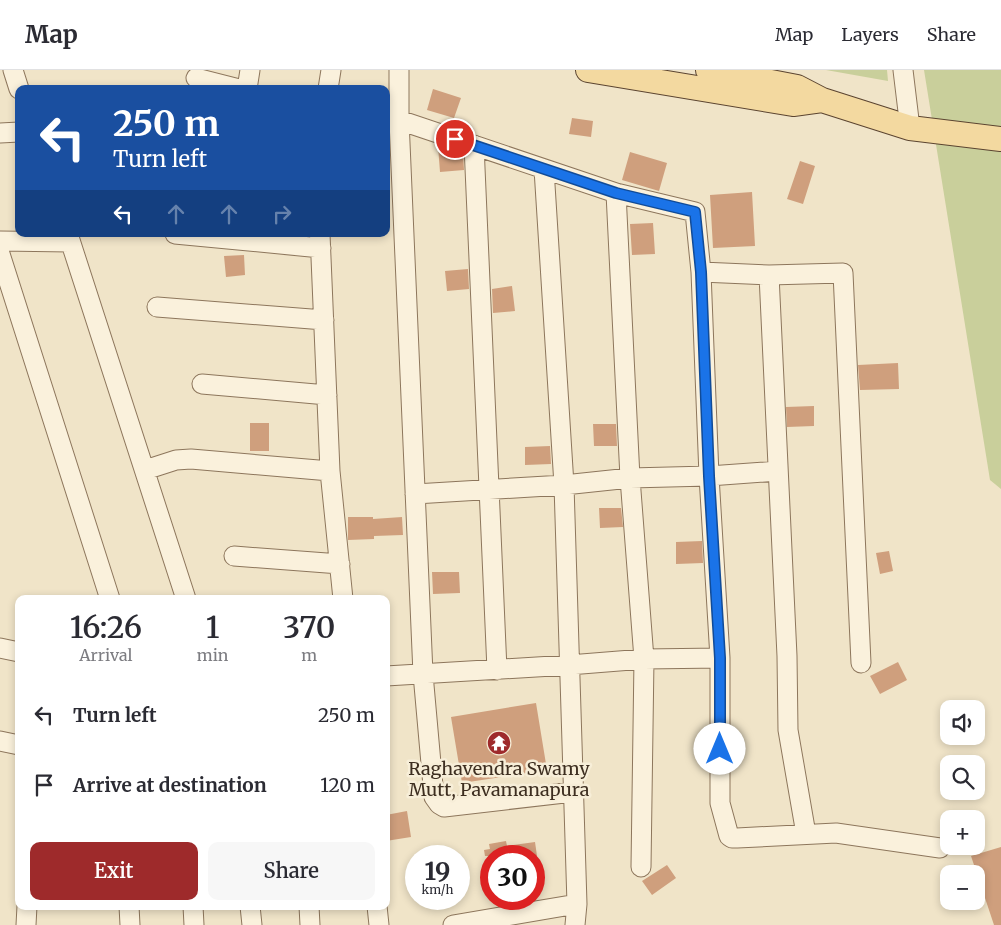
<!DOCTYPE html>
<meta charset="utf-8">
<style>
:root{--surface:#fff;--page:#f7f7f7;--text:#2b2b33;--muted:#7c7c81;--line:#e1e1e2;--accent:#9e2a2b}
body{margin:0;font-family:Merriweather,serif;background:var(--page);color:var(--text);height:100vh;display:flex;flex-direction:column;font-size:19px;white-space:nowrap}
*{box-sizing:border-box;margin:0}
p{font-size:16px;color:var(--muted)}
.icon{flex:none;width:28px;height:28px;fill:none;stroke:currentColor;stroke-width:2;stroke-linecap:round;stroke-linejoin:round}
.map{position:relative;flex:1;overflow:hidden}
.drawer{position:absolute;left:15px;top:525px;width:375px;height:315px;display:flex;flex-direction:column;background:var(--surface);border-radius:10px;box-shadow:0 2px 8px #0003}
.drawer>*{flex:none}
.hud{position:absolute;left:15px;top:15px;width:375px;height:152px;border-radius:10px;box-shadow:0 2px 8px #0003;background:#1a4fa0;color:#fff;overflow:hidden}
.tools{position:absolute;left:940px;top:630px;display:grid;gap:10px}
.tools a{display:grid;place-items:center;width:45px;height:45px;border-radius:10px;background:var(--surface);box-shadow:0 2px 8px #0003;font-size:25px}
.speed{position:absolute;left:405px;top:775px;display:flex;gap:10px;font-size:25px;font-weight:700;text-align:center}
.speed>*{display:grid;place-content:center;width:65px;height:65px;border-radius:50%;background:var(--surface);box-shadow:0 2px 8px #0003;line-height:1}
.speed small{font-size:12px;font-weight:400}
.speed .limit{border:8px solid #d22;background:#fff;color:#111}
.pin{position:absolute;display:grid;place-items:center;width:42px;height:42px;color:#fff;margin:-21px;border:2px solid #fff;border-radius:50%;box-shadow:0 1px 5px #0007}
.me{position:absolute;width:55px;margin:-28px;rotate:0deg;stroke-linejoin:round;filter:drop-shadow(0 0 4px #0008)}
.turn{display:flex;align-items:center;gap:18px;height:105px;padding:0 15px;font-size:22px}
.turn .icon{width:65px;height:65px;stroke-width:2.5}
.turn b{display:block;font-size:35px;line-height:42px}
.lanes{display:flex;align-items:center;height:48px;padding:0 15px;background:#0003;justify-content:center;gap:25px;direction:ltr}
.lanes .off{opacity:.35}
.eta{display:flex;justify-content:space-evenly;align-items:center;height:85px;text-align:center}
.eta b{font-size:30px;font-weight:600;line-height:35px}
.action{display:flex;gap:10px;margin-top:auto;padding:10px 15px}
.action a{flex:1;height:58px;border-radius:10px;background:var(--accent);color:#fff;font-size:20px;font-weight:600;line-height:58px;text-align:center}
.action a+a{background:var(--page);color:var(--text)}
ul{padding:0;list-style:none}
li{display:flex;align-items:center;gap:15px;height:70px;padding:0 15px}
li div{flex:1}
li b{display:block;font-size:19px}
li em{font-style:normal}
header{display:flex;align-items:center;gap:30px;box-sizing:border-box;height:70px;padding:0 25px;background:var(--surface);border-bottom:1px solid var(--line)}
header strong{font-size:24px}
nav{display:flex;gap:28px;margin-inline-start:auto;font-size:18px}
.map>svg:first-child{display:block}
</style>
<header>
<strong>Map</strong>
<nav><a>Map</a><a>Layers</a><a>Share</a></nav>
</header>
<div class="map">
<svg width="1001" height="855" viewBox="0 0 1001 855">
<rect width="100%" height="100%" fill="#f0e4c8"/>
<!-- green -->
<path fill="#c9cf9b" d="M826,0H887L888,11Z
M924,0H1001V419L990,410Z"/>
<!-- building -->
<path fill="#cf9f7d" d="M433,19L461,28L454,48L427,40Z
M572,48L593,51L591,67L569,64Z
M438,76H441L463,83L464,100L440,102Z
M630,82L667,93L659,121L622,110Z
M800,91L815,96L803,134L787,129Z
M752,122L755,176L713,178L710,125Z
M653,153L655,184L632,185L630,154Z
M244,185L245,205L226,207L224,186Z
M468,199L469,219L447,221L445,201Z
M512,216L515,241L493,243L492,219Z
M898,293L899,319L860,320L858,295Z
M814,336V356L787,357L786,337Z
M250,353H269V381H250Z
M593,354H616L617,376H594Z
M550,376L551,394L525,395V377Z
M599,438H621L623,457L600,458Z
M348,447H373V449L402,447L403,465L374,466V469L348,470Z
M702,471L703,493L676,494V472Z
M889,481L893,501L880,504L876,483Z
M432,502H459L460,523L433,524Z
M898,592L907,610L880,624L870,606Z
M536,633L547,700L462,713L451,647Z
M407,741L411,767L386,771V745Z
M506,771L507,776L535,772L537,786H485L484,780L490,779L489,774Z
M1001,777V855H994L971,786Z
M667,795L676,808L652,825L642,811Z"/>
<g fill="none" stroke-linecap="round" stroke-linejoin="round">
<!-- minor casing -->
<g stroke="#8d765c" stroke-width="21">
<path id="minor" d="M13,0L19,19
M399,0V50L423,604L434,727L439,734L444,737L573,722
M903,0L910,58
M196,8L239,19
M247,19L250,0
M328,19L331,0
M399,50L616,123L695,142L701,202L769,205L843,203L861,593
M0,63L19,62
M474,75L497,600
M544,99L564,415L577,834L575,855
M616,123L630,408L644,589L641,797
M68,164L186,529
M175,164L321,178
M0,171L70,172
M0,184L110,529
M701,202L709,406L720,588V733L729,766L732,768H737L836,763L940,778
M769,205L787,586L788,660L806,764
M157,237L324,250
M202,314L327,325
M145,400L176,390L191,389L330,401L320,164
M330,401L343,529
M415,424L564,415L630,408L709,406L778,401
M234,486L340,494
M0,578L19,582
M386,606L569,595L644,589L720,588
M0,671L19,675
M129,836L130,855
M193,836L194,855
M250,836L252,855
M309,836L310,855
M377,836L379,855
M26,855L27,836
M453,855L577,834"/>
</g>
<!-- major casing -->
<g stroke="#5b4430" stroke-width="26">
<path id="major" d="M588,0L793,34L822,30
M708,0L797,17L822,30L910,58L1001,69"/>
</g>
<!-- minor -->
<use href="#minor" stroke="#faf1dc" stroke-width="19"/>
<!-- major -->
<use href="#major" stroke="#f3d9a0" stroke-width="24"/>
</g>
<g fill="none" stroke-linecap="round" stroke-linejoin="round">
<!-- route casing -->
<g stroke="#114b97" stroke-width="12">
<path id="route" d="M455,69L616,123L695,142L701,202L709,406L720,588V679"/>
</g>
<!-- route -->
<use href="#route" stroke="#1a73e8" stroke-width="9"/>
</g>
<!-- icons -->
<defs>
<g id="temple-disc" transform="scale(1.25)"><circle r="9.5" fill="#9e2a2b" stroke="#f7eed8"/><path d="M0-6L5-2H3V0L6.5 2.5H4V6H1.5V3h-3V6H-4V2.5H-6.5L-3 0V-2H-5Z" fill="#fff"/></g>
</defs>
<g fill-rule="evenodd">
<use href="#temple-disc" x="499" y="673"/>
</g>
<g text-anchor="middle" stroke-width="5" stroke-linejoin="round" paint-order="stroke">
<!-- poi labels -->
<g font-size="18" fill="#3d2e20" stroke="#f7eed8">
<text x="499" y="705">Raghavendra Swamy<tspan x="499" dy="21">Mutt, Pavamanapura</tspan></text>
</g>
</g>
</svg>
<div class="tools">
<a><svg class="icon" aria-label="sound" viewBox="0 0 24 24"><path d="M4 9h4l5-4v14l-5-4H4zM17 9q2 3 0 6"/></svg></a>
<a><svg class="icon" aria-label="search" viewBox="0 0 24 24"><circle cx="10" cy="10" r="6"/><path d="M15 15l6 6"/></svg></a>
<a>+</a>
<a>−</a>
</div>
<div class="speed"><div>19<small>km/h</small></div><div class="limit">30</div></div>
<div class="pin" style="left:455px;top:69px;background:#d93025"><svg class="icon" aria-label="arrive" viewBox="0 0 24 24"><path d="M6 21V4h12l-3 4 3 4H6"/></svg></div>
<svg class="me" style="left:720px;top:679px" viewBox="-20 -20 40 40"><circle r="19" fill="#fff"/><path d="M0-13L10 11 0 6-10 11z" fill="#1a73e8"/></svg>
<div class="hud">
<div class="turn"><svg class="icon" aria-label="left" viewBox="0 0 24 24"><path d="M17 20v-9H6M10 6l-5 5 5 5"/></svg><div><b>250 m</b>Turn left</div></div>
<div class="lanes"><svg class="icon" aria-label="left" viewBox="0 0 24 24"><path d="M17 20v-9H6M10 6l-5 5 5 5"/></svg><svg class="icon off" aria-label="ahead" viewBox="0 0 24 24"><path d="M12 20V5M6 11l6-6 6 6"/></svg><svg class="icon off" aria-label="ahead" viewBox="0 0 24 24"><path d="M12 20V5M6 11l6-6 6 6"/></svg><svg class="icon off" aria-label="right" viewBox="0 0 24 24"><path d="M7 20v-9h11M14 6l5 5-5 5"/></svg></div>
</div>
<section class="drawer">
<div class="eta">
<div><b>16:26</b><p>Arrival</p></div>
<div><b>1</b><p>min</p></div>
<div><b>370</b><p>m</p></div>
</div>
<ul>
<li><svg class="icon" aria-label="left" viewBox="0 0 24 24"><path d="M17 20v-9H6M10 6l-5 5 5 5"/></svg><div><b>Turn left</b></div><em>250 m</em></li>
<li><svg class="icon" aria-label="arrive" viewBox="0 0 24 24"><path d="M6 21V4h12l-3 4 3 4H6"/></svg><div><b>Arrive at destination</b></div><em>120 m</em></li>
</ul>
<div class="action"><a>Exit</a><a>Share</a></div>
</section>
</div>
